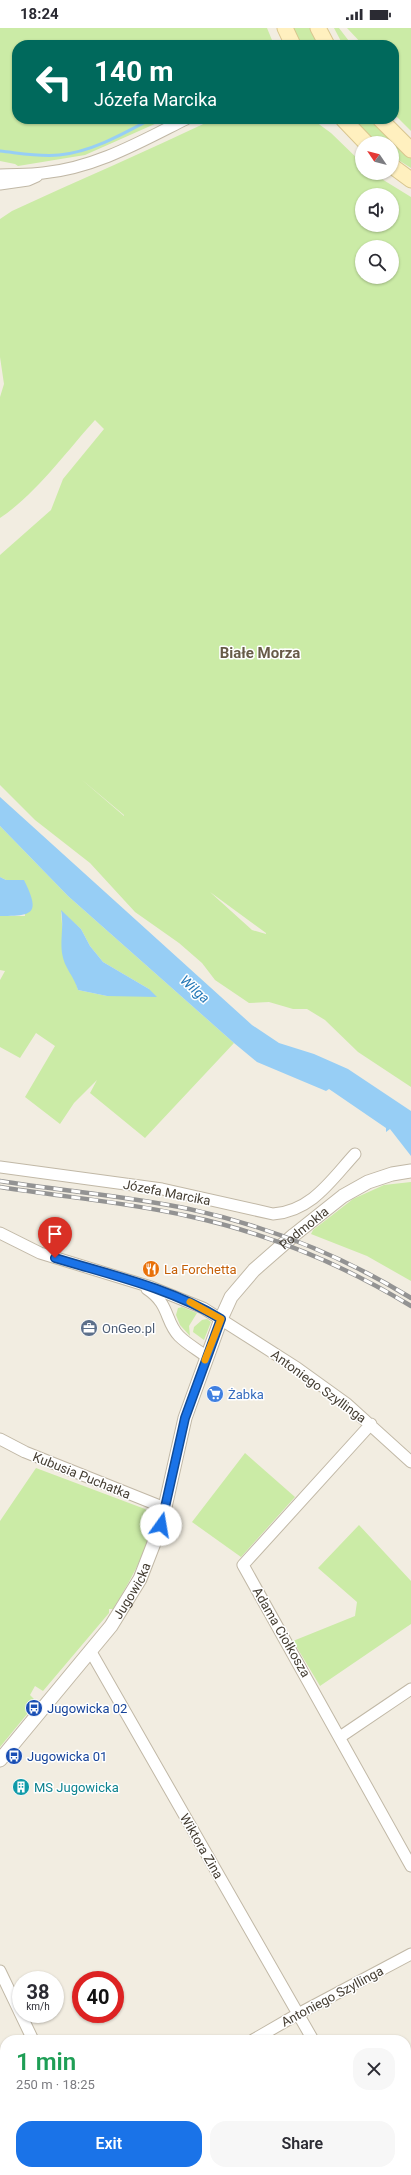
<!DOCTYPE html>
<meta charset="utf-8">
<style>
:root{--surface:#fff;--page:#f7f7f7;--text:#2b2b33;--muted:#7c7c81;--accent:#1a73e8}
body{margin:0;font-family:Roboto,sans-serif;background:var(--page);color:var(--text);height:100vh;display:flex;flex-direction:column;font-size:15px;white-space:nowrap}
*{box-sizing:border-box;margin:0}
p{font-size:13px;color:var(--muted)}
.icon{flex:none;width:22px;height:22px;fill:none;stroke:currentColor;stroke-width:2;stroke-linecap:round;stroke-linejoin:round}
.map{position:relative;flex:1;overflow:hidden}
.sheet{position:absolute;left:0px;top:2007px;width:411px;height:140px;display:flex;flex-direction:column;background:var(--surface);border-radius:16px 16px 0 0;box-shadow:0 1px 3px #0004}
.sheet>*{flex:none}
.top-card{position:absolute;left:12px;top:12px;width:387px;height:84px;border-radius:16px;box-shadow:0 1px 3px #0004;background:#00695c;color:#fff;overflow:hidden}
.needle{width:26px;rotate:305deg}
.buttons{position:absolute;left:355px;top:108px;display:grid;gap:8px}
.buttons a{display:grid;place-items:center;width:44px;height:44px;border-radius:50%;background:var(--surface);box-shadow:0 1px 3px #0004;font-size:20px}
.speed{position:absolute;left:12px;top:1943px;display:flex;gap:8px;font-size:20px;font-weight:700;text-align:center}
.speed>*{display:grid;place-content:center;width:52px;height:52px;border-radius:50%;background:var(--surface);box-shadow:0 1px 3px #0004;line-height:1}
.speed small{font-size:10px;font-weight:400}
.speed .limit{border:6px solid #d22;background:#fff;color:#111}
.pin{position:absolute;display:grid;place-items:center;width:34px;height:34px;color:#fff;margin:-41px -17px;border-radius:50% 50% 50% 0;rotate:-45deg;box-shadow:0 0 4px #0007}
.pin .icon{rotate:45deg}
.me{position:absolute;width:44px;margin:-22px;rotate:13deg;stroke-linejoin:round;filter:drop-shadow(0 0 3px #0008)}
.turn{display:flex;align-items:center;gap:14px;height:84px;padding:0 16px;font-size:18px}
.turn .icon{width:52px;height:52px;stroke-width:2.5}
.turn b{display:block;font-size:28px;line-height:34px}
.round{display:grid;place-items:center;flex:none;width:42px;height:42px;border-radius:16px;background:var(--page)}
.head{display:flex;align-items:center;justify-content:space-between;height:68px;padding:0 16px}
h1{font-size:24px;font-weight:600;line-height:30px;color:#1e9e55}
.cta{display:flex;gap:8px;margin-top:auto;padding:8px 16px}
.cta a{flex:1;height:46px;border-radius:16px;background:var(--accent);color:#fff;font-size:16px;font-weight:600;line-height:46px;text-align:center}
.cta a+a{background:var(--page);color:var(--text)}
.status{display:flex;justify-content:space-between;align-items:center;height:28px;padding:0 20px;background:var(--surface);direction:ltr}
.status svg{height:11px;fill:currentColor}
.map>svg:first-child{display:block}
</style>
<div class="status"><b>18:24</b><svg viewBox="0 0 49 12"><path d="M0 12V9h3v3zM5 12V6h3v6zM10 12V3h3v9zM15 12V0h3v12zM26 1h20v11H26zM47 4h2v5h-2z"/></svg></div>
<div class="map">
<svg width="411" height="2147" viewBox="0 0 411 2147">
<rect width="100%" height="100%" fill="#f2ede1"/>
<!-- green -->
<path fill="#cbeba6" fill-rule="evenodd" d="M0,0H267L274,17H17V91H166L85,127L18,138L15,136L0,133Z
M292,0H311L320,17H301Z
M334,0H339L352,17H343Z
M347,0H411V103L394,86V17H363Z
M214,91H312L331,105L362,135V145H372L411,169V1059L358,1024L325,992L307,981H293L269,974L249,975L215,952L202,935L179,915L135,884L90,835L35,792L0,757V527L51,482L63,451L104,401L95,392C66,424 36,466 0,490V369L4,356L0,329V191L12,183C79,152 147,123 214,91ZM362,167H392V197H362ZM362,219H392V249H362ZM81,751L124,787V788ZM210,864L266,905V906L252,902Z
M352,91H371L411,130V140L392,128V115H377Z
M0,798L68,868L234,1015L145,1110L90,1065L97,1052L74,1075L60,1096L25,1069L55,1018L36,1005L20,1030L0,1019V952L5,943L0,942V888H25L22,852H6L0,849ZM61,883L81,901L90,918L103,934L149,961L107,968L78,962L63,909Z
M411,1154V1253L367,1228L311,1206L313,1202L353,1171L384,1157Z
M182,1279L197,1285L189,1298L190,1308L180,1297L176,1287L178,1280Z
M207,1291L211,1294L204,1312L193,1304L194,1299L202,1292Z
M245,1425L295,1469L241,1529L192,1494Z
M36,1440L145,1481L151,1487C158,1506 124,1564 113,1581H109V1585L43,1663L35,1658L30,1667L37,1674L0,1719V1493Z
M359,1497L411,1553V1596L320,1658L293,1613L355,1588L357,1574L318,1540Z"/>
<!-- water -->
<path fill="#97cef5" d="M0,769L252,997L279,1015L314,1026L348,1041L411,1083V1128L390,1101L386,1104V1100L329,1061L326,1063L257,1034L234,1015L68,868L0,798Z
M0,849L6,852H24C41,886 33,888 0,888Z
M61,882L81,901L90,918L103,934L149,961L157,969L107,968L78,962C74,948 64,940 62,925C60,911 64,899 61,882Z"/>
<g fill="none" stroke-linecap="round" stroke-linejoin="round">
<!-- stream -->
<path stroke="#97cef5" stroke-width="3" d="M0,123C19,125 39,129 59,127C91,124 123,106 151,91"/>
<!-- minor casing -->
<g stroke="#c1b8a6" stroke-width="13">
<path id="minor" d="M0,147C14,146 29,147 43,145C95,140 140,114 186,91
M0,156L28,152L37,148
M0,1139L162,1161L273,1186C312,1183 331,1152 355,1126
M0,1205L40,1225L151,1259L203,1280L297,1340L347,1376L411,1434
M147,1261C170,1276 165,1294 179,1308C187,1316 198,1322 207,1329
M371,1396L243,1537L411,1838
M0,1411L25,1424L165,1480
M91,1624L313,2012
M340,1709L411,1661
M0,1943L33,2012
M253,2012L298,1986L411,1926
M0,2038L5,2034
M98,2142L100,2147
M385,2142L387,2147
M49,2147L54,2142
M363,2147L373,2142"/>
</g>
<!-- tertiary casing -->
<g stroke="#c1b8a6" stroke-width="15">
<g id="tertiary">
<path id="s1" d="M0,1732L111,1598L140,1551L161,1497L185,1390L221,1291L231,1269L254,1242L294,1207L343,1168L368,1154L392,1146L411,1143"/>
</g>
</g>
<!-- secondary casing -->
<g stroke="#d9c68f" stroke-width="17">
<path id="secondary" d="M285,0L293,17
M318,0L327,17
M343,91L366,115
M380,91L411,122
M392,138L411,152"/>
</g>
<!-- minor -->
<use href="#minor" stroke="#fff" stroke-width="11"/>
<!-- tertiary -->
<use href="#tertiary" stroke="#fff" stroke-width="13"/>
<!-- secondary -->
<use href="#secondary" stroke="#fff0bf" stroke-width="15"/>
<!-- rail casing -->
<g stroke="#939393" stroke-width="4.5">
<path id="rail" d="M0,1153C63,1163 127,1168 189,1181C267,1198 343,1228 411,1270
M0,1159C63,1169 126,1174 188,1188C267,1205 342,1236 411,1278"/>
</g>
<!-- rail -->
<use href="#rail" stroke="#fff" stroke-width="3" stroke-dasharray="9" stroke-linecap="butt"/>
</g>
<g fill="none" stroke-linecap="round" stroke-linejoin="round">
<!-- route casing -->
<g stroke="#114b97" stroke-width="10">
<path id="route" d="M55,1230C111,1247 170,1260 221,1291L185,1390L161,1497"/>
</g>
<!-- route -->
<use href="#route" stroke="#1a73e8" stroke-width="7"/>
<!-- slow -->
<path stroke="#f59e0b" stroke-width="7" d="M190,1274L221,1291L205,1332"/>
</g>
<!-- icons -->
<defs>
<g id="restaurant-disc" transform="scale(0.9)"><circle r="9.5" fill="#e8710a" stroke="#fff"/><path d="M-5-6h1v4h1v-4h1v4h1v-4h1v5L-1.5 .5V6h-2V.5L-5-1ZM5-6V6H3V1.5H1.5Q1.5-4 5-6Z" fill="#fff"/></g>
<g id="office-disc" transform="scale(0.9)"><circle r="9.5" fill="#5c6f8a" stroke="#fff"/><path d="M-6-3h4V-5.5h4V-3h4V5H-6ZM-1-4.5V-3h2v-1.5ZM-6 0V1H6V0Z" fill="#fff"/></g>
<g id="supermarket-disc" transform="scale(0.9)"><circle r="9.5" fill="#3f7fe0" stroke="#fff"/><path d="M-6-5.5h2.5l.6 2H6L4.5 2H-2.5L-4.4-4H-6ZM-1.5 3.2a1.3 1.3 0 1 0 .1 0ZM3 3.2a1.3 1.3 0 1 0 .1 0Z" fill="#fff"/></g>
<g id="bus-disc" transform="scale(0.9)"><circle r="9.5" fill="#1a4fb4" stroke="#fff"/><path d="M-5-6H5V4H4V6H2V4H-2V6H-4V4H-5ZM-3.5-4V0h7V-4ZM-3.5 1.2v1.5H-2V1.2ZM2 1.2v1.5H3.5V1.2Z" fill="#fff"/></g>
<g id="building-disc" transform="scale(0.9)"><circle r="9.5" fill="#0f9aa8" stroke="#fff"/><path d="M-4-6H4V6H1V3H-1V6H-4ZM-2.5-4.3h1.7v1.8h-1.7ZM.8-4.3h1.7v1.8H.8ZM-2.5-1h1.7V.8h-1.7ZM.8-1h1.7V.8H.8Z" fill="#fff"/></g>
</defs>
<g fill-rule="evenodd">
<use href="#restaurant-disc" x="151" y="1241"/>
<use href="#office-disc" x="89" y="1300"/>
<use href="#supermarket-disc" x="215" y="1366"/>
<use href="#bus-disc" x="34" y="1680"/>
<use href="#bus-disc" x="14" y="1728"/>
<use href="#building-disc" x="21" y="1759"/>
</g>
<g text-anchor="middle" stroke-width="3" stroke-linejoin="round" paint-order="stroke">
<!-- street labels -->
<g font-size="13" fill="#443d32" stroke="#fff">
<text transform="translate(167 1164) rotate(11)" y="5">Józefa Marcika</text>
<text dy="5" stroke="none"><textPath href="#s1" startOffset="627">Podmokła</textPath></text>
<text transform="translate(319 1358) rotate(36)" y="5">Antoniego Szyllinga</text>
<text transform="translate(82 1447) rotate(22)" y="5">Kubusia Puchatka</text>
<text dy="5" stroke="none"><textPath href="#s1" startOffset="215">Jugowicka</textPath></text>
<text transform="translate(282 1604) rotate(60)" y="5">Adama Ciołkosza</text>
<text transform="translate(202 1818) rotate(60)" y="5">Wiktora Zina</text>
<text transform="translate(332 1968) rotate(-28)" y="5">Antoniego Szyllinga</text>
</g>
<!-- food labels -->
<g font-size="13" fill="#c56008" stroke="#fff" text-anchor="start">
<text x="164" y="1246">La Forchetta</text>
</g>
<!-- service labels -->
<g font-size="13" fill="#4e5e75" stroke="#fff" text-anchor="start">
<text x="102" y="1305">OnGeo.pl</text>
</g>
<!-- shop labels -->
<g font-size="13" fill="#366cbe" stroke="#fff" text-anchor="start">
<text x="228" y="1371">Żabka</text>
</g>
<!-- transit labels -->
<g font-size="13" fill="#164399" stroke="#fff" text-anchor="start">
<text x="47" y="1685">Jugowicka 02</text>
<text x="27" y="1733">Jugowicka 01</text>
</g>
<!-- culture labels -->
<g font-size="13" fill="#0d838f" stroke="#fff" text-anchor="start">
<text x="34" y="1764">MS Jugowicka</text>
</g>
<!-- water labels -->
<g font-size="14" font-style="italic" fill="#2478b7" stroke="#fff">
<text transform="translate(195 961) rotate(42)" y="5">Wilga</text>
</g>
<!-- quarter labels -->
<g font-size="15" font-weight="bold" fill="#675b48" stroke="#fff">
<text x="260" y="630">Białe Morza</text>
</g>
</g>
</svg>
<div class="buttons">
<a><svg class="needle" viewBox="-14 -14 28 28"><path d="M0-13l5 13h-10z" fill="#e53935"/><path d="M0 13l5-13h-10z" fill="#7c7c81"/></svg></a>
<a><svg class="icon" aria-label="sound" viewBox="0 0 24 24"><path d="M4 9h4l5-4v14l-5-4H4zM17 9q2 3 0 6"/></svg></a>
<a><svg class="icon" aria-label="search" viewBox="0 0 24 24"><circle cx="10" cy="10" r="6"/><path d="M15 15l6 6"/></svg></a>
</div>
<div class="speed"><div>38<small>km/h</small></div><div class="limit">40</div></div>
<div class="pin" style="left:55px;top:1230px;background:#d93025"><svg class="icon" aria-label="arrive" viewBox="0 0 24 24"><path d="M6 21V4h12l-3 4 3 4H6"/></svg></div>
<svg class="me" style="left:161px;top:1497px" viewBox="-20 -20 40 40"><circle r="19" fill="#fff"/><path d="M0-13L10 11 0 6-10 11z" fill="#1a73e8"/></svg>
<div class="top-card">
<div class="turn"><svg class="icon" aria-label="left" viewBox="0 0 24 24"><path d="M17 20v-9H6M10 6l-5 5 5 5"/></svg><div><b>140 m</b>Józefa Marcika</div></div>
</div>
<section class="sheet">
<div class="head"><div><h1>1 min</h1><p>250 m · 18:25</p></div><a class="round"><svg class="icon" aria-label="close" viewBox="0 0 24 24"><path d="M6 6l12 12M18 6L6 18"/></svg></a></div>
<div class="cta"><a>Exit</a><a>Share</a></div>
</section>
</div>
